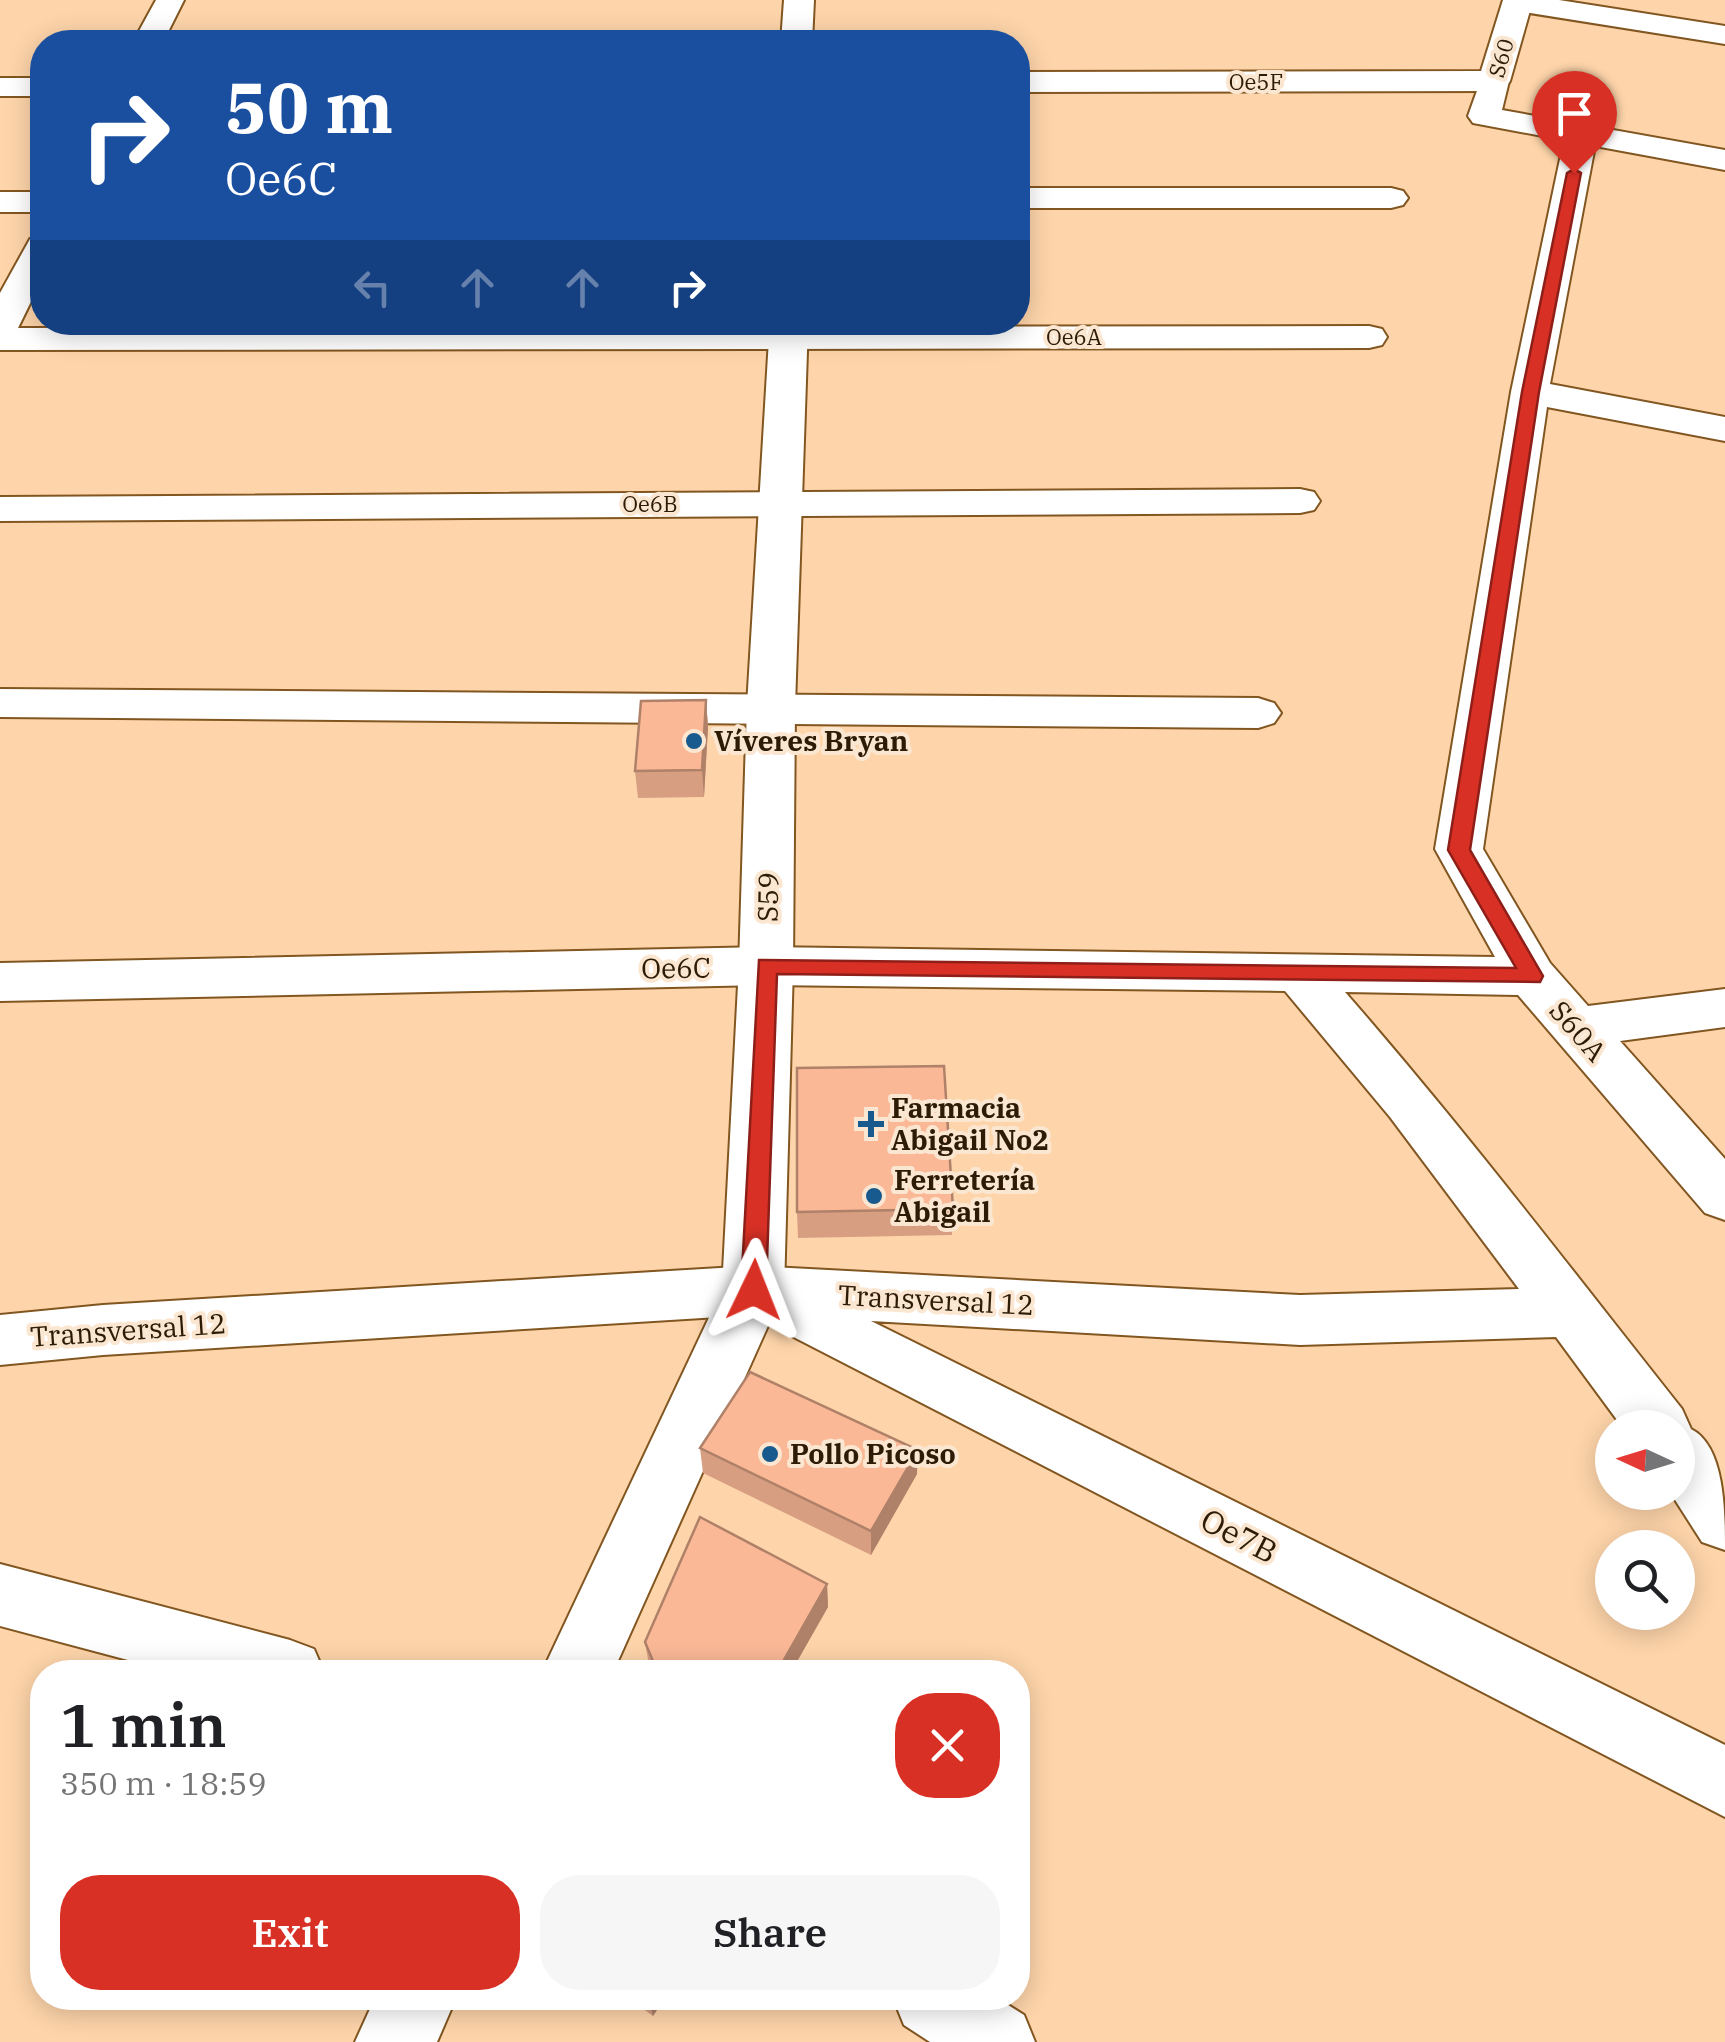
<!DOCTYPE html>
<meta charset="utf-8">
<style>
:root{--surface:#fff;--page:#f6f6f6;--text:#202124;--muted:#757577;--accent:#d93025}
body{margin:0;font-family:"IBM Plex Serif",serif;background:var(--page);color:var(--text);height:100vh;display:flex;flex-direction:column;font-size:38px;white-space:nowrap}
*{box-sizing:border-box;margin:0}
p{font-size:32px;color:var(--muted)}
.icon{flex:none;width:55px;height:55px;fill:none;stroke:currentColor;stroke-width:2;stroke-linecap:round;stroke-linejoin:round}
.map{position:relative;flex:1;overflow:hidden}
.drawer{position:absolute;left:30px;top:1660px;width:1000px;height:350px;display:flex;flex-direction:column;background:var(--surface);border-radius:40px;box-shadow:0 5px 25px #0003}
.drawer>*{flex:none}
.hud{position:absolute;left:30px;top:30px;width:1000px;height:305px;border-radius:40px;box-shadow:0 5px 25px #0003;background:#1a4fa0;color:#fff;overflow:hidden}
.needle{width:65px;rotate:274deg}
.buttons{position:absolute;left:1595px;top:1410px;display:grid;gap:20px}
.buttons a{display:grid;place-items:center;width:100px;height:100px;border-radius:50%;background:var(--surface);box-shadow:0 5px 25px #0003;font-size:50px}
.pin{position:absolute;display:grid;place-items:center;width:85px;height:85px;color:#fff;margin:-102px -42px;border-radius:50% 50% 50% 0;rotate:-45deg;box-shadow:0 0 10px #0007}
.pin .icon{rotate:45deg}
.me{position:absolute;width:110px;margin:-55px;rotate:2deg;stroke-linejoin:round;filter:drop-shadow(0 0 8px #0008)}
.turn{display:flex;align-items:center;gap:35px;height:210px;padding:0 30px;font-size:45px}
.turn .icon{width:130px;height:130px;stroke-width:2.5}
.turn b{display:block;font-size:70px;line-height:85px}
.lanes{display:flex;align-items:center;height:95px;padding:0 30px;background:#0003;justify-content:center;gap:50px;direction:ltr}
.lanes .off{opacity:.35}
.round{display:grid;place-items:center;flex:none;width:105px;height:105px;border-radius:40px;background:var(--page)}
.head{display:flex;align-items:center;justify-content:space-between;height:170px;padding:0 30px}
h1{font-size:60px;font-weight:600;line-height:75px}
.action{display:flex;gap:20px;margin-top:auto;padding:20px 30px}
.action a{flex:1;height:115px;border-radius:40px;background:var(--accent);color:#fff;font-size:40px;font-weight:600;line-height:115px;text-align:center}
.action a+a{background:var(--page);color:var(--text)}
.map>svg:first-child{display:block}
</style>
<div class="map">
<svg width="1725" height="2042" viewBox="0 0 1725 2042">
<rect width="100%" height="100%" fill="#fed5aa"/>
<g fill="none" stroke-linecap="round" stroke-linejoin="round">
<!-- street casing -->
<g stroke="#825620" stroke-width="4">
<path id="street" d="M156,0H184L163,42H133Z
M1504,0H1559L1725,26V44L1517,11L1507,8Z
M1494,72L1505,74L1509,81L1502,110L1725,150V170L1595,146L1550,384L1725,417V441L1547,407L1483,849L1550,963L1588,1006L1725,989V1027L1620,1041L1725,1159V1220L1705,1213L1518,995L1345,992C1463,1127 1571,1269 1682,1409L1691,1429C1725,1446 1725,1512 1725,1550L1702,1542L1670,1492H1678V1428H1623L1556,1337L1300,1345L871,1321L1725,1745V1817L751,1315L103,1355L0,1365V1315L103,1305L753,1266L1300,1295L1519,1289L1390,1117L1285,991L766,985L0,1001V963L766,947L1495,957L1435,849L1511,392L1564,140L1473,123L1468,116L1483,74Z
M0,78H42V96H0Z
M1018,188H1391L1403,191L1408,198L1403,205L1391,208H1018Z
M0,192H42V212H0Z
M42,236V279L18,328L1369,326L1382,329L1387,337L1382,345L1369,348L0,350V293L30,239Z
M1300,489L1314,492L1320,501L1314,510L1300,513L0,521V497Z
M0,689L1258,698L1274,703L1281,713L1274,723L1258,728L0,717Z
M0,1564L290,1640L314,1649L324,1672H173L0,1626Z
M893,1998H997L1024,2015L1035,2042H930L904,2025Z"/>
</g>
<!-- secondary casing -->
<g stroke="#825620" stroke-width="4">
<path id="secondary" d="M784,0H814L812,42H781Z
M1503,0H1533L1510,81L1505,88L1494,91L1018,92V72L1481,71Z
M770,322H808L795,706L793,966L784,1290L613,1672H542L722,1290L739,966L747,706Z
M375,1998H456L437,2042H355Z"/>
</g>
<!-- street -->
<use href="#street" fill="#fff" fill-rule="evenodd"/>
<!-- secondary -->
<use href="#secondary" fill="#fff" fill-rule="evenodd"/>
</g>
<!-- wall -->
<path fill="#d79e81" d="M706,700L708,727L704,797L638,798L635,771Z
M953,1209L952,1235L798,1238L797,1212Z
M700,1448L917,1474L871,1555L703,1473Z
M827,1584L828,1607L791,1672H652L649,1665L645,1642Z
M628,1998H665L653,2016Z"/>
<!-- shaded-wall -->
<path fill="#af8169" d="M706,700L708,727L704,797L702,770Z
M918,1450L917,1474L871,1555V1531Z
M827,1584L828,1607L791,1672H777Z
M648,1998H665L653,2016Z"/>
<!-- building -->
<path fill="#fab896" stroke="#af8169" stroke-width="2.5" d="M706,700L702,770L635,771L641,701Z
M944,1066L953,1209L797,1212V1068Z
M750,1372L918,1450L871,1531L700,1448Z
M700,1517L827,1584L777,1672H667L655,1666L645,1642Z"/>
<!-- route -->
<path fill="#d93025" stroke="#8d1f18" stroke-width="2.5" d="M1574,169L1581,173L1539,392L1470,850L1543,976L1540,982L777,974L766,1290L762,1297L754,1300L745,1297L741,1290L759,960L1516,968L1448,850L1522,392L1567,173Z"/>
<!-- markers -->
<g fill="#18598e" stroke="#fbe7d1" stroke-width="4">
<circle cx="694" cy="741" r="10"/>
<path d="M866 1109h10v10h10v10h-10v10h-10v-10h-10v-10h10z"/>
<circle cx="874" cy="1196" r="10"/>
<circle cx="770" cy="1454" r="10"/>
</g>
<g text-anchor="middle" stroke-width="8" stroke-linejoin="round" paint-order="stroke">
<!-- far-street labels -->
<g font-size="22" fill="#2e1b05" stroke="#fbe7d1">
<text transform="translate(1501 58) rotate(-74)" y="8">S60</text>
<text x="1256" y="90">Oe5F</text>
<text x="1074" y="345">Oe6A</text>
<text x="650" y="512">Oe6B</text>
</g>
<!-- poi labels -->
<g font-size="28" font-weight="bold" fill="#2e1b05" stroke="#fbe7d1" text-anchor="start">
<text x="714" y="751">Víveres Bryan</text>
<text x="891" y="1118">Farmacia<tspan x="891" dy="32">Abigail No2</tspan></text>
<text x="894" y="1190">Ferretería<tspan x="894" dy="32">Abigail</tspan></text>
<text x="790" y="1464">Pollo Picoso</text>
</g>
<!-- street labels -->
<g font-size="28" fill="#2e1b05" stroke="#fbe7d1">
<text transform="translate(768 897) rotate(-89)" y="10">S59</text>
<text transform="translate(676 968) rotate(-1)" y="10">Oe6C</text>
<text transform="translate(1578 1031) rotate(49)" y="10">S60A</text>
<text transform="translate(936 1300) rotate(3)" y="10">Transversal 12</text>
<text transform="translate(128 1330) rotate(-4)" y="10">Transversal 12</text>
</g>
<!-- near-street labels -->
<g font-size="32" fill="#2e1b05" stroke="#fbe7d1">
<text transform="translate(1239 1536) rotate(27)" y="11">Oe7B</text>
</g>
</g>
</svg>
<div class="buttons">
<a><svg class="needle" viewBox="-14 -14 28 28"><path d="M0-13l5 13h-10z" fill="#e53935"/><path d="M0 13l5-13h-10z" fill="#757577"/></svg></a>
<a><svg class="icon" aria-label="search" viewBox="0 0 24 24"><circle cx="10" cy="10" r="6"/><path d="M15 15l6 6"/></svg></a>
</div>
<div class="pin" style="left:1574px;top:173px;background:#d93025"><svg class="icon" aria-label="arrive" viewBox="0 0 24 24"><path d="M6 21V4h12l-3 4 3 4H6"/></svg></div>
<svg class="me" style="left:754px;top:1290px" viewBox="-20 -20 40 40"><path d="M0-17L14 15 0 8-14 15z" fill="#d93025" stroke="#fff" stroke-width="4"/></svg>
<div class="hud">
<div class="turn"><svg class="icon" aria-label="right" viewBox="0 0 24 24"><path d="M7 20v-9h11M14 6l5 5-5 5"/></svg><div><b>50 m</b>Oe6C</div></div>
<div class="lanes"><svg class="icon off" aria-label="left" viewBox="0 0 24 24"><path d="M17 20v-9H6M10 6l-5 5 5 5"/></svg><svg class="icon off" aria-label="ahead" viewBox="0 0 24 24"><path d="M12 20V5M6 11l6-6 6 6"/></svg><svg class="icon off" aria-label="ahead" viewBox="0 0 24 24"><path d="M12 20V5M6 11l6-6 6 6"/></svg><svg class="icon" aria-label="right" viewBox="0 0 24 24"><path d="M7 20v-9h11M14 6l5 5-5 5"/></svg></div>
</div>
<section class="drawer">
<div class="head"><div><h1>1 min</h1><p>350 m · 18:59</p></div><a class="round" style="background:#d93025;color:#fff"><svg class="icon" aria-label="close" viewBox="0 0 24 24"><path d="M6 6l12 12M18 6L6 18"/></svg></a></div>
<div class="action"><a>Exit</a><a>Share</a></div>
</section>
</div>
